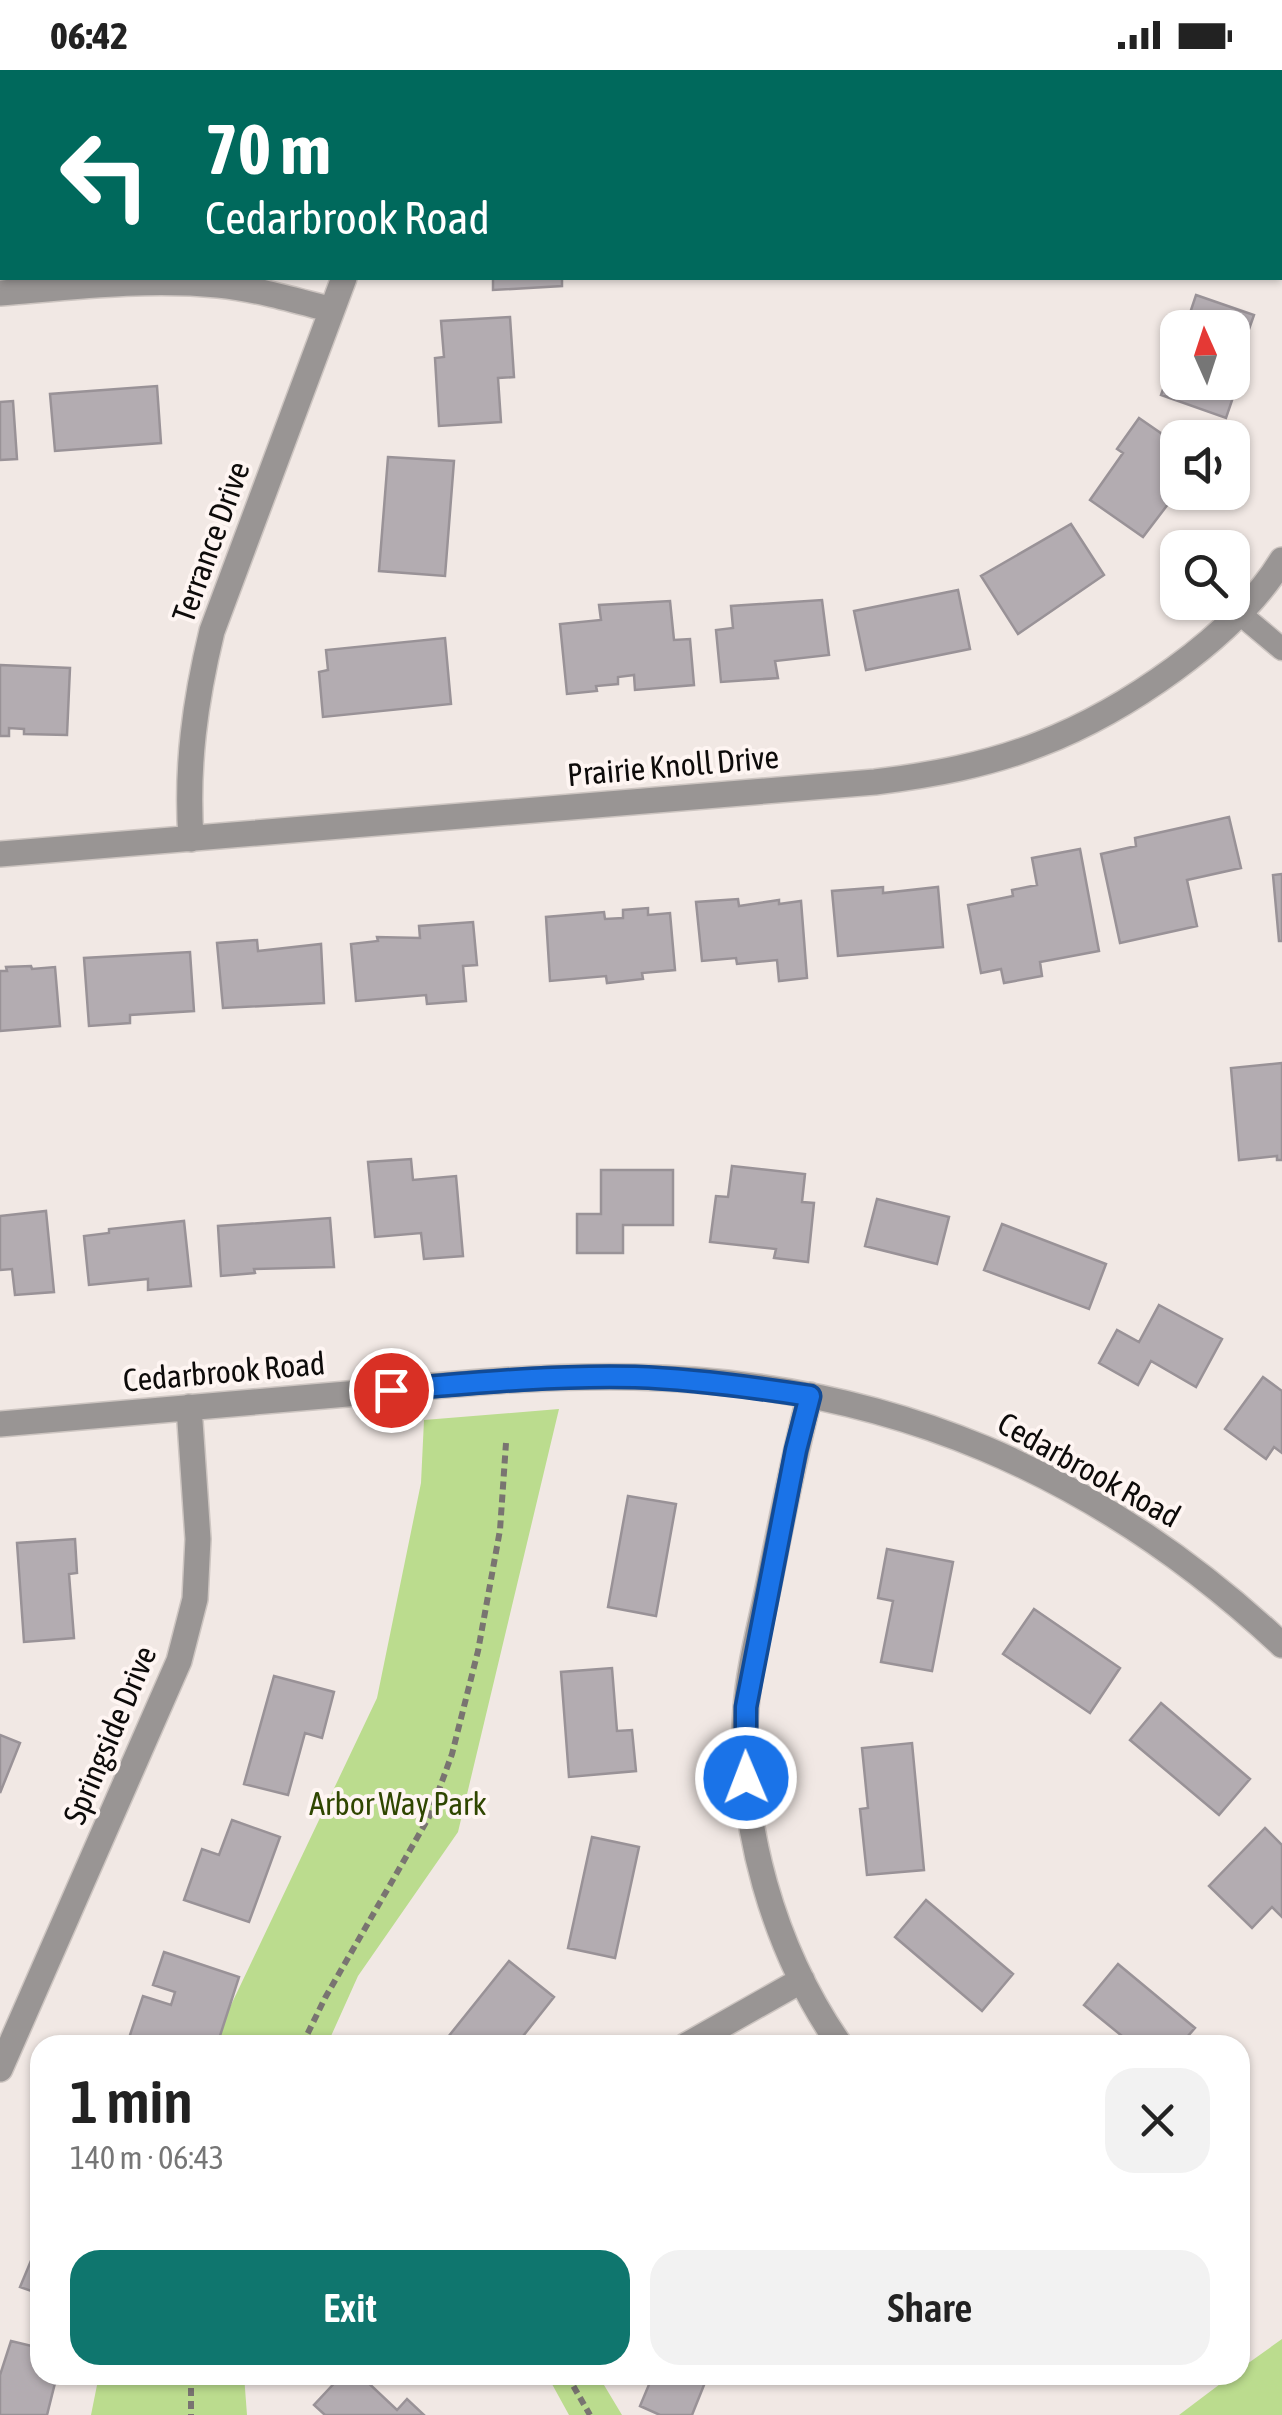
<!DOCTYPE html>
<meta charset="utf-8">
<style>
:root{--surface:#fff;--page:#f2f2f2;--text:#222;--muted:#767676;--accent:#0f766e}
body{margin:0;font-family:"Asap Condensed",sans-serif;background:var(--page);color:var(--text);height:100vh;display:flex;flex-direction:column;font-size:38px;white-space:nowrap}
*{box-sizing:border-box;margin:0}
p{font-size:32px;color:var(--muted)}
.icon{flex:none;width:55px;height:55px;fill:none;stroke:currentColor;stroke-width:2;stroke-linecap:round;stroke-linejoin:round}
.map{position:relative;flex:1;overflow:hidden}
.side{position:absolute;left:30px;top:1965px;width:1220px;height:350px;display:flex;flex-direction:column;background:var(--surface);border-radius:30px;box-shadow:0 2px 8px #0004}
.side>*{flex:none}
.hud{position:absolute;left:0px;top:0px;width:1282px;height:210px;box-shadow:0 2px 8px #0004;background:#00695c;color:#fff;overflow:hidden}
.needle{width:65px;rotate:357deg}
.buttons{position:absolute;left:1160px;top:240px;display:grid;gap:20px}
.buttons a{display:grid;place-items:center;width:90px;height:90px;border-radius:20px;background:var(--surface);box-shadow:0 2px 8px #0004;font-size:50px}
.pin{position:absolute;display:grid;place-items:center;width:85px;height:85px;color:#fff;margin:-42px;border:5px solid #fff;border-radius:50%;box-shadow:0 2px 10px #0007}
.me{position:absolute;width:110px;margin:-55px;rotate:359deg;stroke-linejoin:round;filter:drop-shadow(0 0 8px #0008)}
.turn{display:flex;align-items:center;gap:35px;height:210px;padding:0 40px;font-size:45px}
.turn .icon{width:130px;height:130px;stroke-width:2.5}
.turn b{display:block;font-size:70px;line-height:85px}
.round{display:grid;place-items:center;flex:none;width:105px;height:105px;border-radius:30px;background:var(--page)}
.headline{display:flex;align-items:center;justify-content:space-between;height:170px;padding:0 40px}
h1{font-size:60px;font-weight:600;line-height:75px}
.button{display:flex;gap:20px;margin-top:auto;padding:20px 40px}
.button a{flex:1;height:115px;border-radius:30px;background:var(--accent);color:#fff;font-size:40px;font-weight:600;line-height:115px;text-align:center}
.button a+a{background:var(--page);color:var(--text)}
.status{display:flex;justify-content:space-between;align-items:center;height:70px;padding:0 50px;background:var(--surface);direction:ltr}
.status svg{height:28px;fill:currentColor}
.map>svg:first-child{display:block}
</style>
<div class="status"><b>06:42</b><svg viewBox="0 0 49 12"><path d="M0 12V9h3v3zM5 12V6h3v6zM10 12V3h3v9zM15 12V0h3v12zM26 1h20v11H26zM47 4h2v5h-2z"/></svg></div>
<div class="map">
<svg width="1282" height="2345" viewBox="0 0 1282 2345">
<rect width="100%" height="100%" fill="#f1e8e4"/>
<!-- green -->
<path fill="#bbdc8e" d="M559,1339L458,1762L358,1906L327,1975H212L377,1628L421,1413L424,1350Z
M1282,2269V2345H1179L1232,2305H1240V2299Z
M99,2305H244L247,2345H91Z
M547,2305H598L622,2345H569Z"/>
<!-- building -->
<path fill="#b3acb1" stroke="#999297" stroke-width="2.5" d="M189,0H260L189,2Z
M494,0H574V2H495Z
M1168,0H1231L1232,2H1169Z
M493,208H562V216L493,220Z
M1196,225L1254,245L1235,299L1242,301L1226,348L1161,325L1178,278V312H1232V258H1185Z
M510,247L514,307L498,308L501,352L439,356L435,288L444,287L441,251Z
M157,316L161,373L55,381L50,324Z
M13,331L17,389L0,390V332Z
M1139,348L1178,375V421L1143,467L1090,430L1123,383L1117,379Z
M388,387L454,391L445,506L379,501Z
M1071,454L1104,505L1018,564L981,506Z
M958,520L970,579L866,600L854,541Z
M822,530L829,585L775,591L778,608L721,612L716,560L733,558L731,536Z
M670,531L674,570L690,569L694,615L635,620L634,605L618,607V614L596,616L597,621L567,624L560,554L601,550L599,535Z
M445,568L451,634L323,647L319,602L328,600L326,580Z
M0,595L70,598L67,665L24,664V659L9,658V666H0Z
M1229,747L1241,798L1187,810L1197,856L1120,873L1101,784L1136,776L1135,768Z
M1080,779L1099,881L1040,892L1042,906L1004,913L1001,899L981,903L968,835L1013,826L1012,820L1037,815L1032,788Z
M1282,804V871H1279L1273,805Z
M883,817V823L938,817L943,877L838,886L832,821Z
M738,829L739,836L779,830V834L801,831L807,908L779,911L777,890L737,894L736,888L702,891L696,832Z
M648,838V845L670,843L675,900L642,903L643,909L607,913L606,906L550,911L546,847L604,842L605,849L623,848V840Z
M473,852L477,895L463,896L466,931L427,934L426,925L356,931L351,874L378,871L377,867L420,868L419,856Z
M257,870L258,881L321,874L324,933L223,938L217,873Z
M190,882L194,941L130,945V953L89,956L84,888Z
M31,896L32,899L55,897L60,956L0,961V901H7L6,897Z
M1282,993V1090H1277V1086L1239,1090L1231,998Z
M411,1089L413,1110L456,1106L463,1186L424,1189L421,1163L375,1167L368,1092Z
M732,1096L805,1104L802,1132L814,1133L808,1192L774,1188L776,1179L710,1172L716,1126L728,1127Z
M601,1100H673V1155H623V1183H577V1144H601Z
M877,1129L949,1147L937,1194L865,1176Z
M46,1141L54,1222L15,1225L12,1199L0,1200V1146Z
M330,1148L334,1197L254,1199L255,1203L221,1206L218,1156Z
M184,1151L191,1216L148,1220V1209L89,1215L84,1166L109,1163V1159Z
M1002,1154L1106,1194L1089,1239L984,1200Z
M1159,1235L1222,1269L1196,1317L1151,1291L1138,1315L1099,1293L1117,1260L1139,1272Z
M1263,1307L1282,1321V1383L1274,1377L1266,1389L1225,1359Z
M628,1426L676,1434L656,1546L608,1537Z
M75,1469L77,1503L69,1504L74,1568L24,1572L17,1473Z
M887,1479L953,1492L932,1601L881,1592L893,1531L878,1528Z
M1034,1539L1120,1598L1090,1643L1003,1584Z
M612,1598L617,1661L632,1660L636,1701L569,1707L561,1602Z
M274,1606L334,1622L322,1668L305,1663L288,1725L244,1714Z
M1161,1633L1250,1709L1219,1745L1130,1670Z
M0,1665L20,1673L0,1723Z
M912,1673L924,1800L867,1805L860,1739L868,1738L862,1678Z
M232,1750L280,1767L249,1852L184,1830L202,1779L219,1785Z
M1265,1758L1282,1775V1847L1272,1837L1252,1858L1209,1816Z
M592,1767L639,1777L615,1888L568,1878Z
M926,1830L1013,1904L982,1941L895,1867Z
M164,1882L239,1907L217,1975H159L130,1965L143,1926L171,1935L175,1922L153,1915Z
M509,1891L554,1927L516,1975H458L448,1967Z
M1118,1894L1195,1958L1180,1975H1133L1084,1935Z
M35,2181L40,2183V2224L20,2217Z
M11,2271L40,2278V2305H57L47,2345H0V2305Z
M342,2305H360L397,2340L407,2329L424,2345H325L314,2335Z
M653,2305H708L692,2345H660L640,2336Z"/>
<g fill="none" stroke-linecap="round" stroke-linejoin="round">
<!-- service casing -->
<g stroke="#cdc5c1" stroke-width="25">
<path id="service" d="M1239,543L1282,579"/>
</g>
<!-- minor casing -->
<g stroke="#cdc5c1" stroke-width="28">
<path id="minor" d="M374,2V0
M0,223C73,217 145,208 218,215C257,219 294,230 332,240
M191,769C186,697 195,631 212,561L344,208
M0,784L875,712C932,705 987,695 1040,674C1123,642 1235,567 1282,490
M810,1325C793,1389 781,1454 768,1518C760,1557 749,1598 746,1638C737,1754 774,1880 840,1975
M0,1354C116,1344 231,1334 347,1324C442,1315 538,1305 634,1307C888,1312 1098,1403 1282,1575
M687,1975L802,1910
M0,1999L179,1591L195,1529L198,1469L189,1337"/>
</g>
<!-- path -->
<path stroke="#797471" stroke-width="6" stroke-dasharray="8 5" stroke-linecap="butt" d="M302,1975L325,1928L429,1747L452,1684L478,1581L500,1460L506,1373
M191,2305V2345
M567,2305L590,2345"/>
<!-- service -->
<use href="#service" stroke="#999594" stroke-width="22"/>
<!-- minor -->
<use href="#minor" stroke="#999594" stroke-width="25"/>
</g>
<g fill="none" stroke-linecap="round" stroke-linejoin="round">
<!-- route casing -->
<g stroke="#114b97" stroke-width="25">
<path id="route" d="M391,1320C472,1313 554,1305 635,1307C694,1309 752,1317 810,1326L796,1380L746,1637V1708"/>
</g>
<!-- route -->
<use href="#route" stroke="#1a73e8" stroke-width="18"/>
</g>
<g text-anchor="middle" stroke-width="8" stroke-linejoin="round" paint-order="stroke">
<!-- street labels -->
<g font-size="32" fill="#0d0b0a" stroke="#fef5f2">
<text transform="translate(211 472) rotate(-70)" y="11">Terrance Drive</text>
<text transform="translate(673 696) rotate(-5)" y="11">Prairie Knoll Drive</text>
<text transform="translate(224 1302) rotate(-5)" y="11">Cedarbrook Road</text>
<text transform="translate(1089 1400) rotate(29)" y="11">Cedarbrook Road</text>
<text transform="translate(110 1665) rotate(-67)" y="11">Springside Drive</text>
</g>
<!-- park labels -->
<g font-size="32" fill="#2f4600" stroke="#fef5f2">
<text x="398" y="1745">Arbor Way Park</text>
</g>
</g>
</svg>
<div class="buttons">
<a><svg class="needle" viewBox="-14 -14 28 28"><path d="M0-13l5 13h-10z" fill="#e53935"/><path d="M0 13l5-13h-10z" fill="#767676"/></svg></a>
<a><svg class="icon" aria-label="sound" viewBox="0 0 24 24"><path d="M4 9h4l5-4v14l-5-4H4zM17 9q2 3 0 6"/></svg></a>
<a><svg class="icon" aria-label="search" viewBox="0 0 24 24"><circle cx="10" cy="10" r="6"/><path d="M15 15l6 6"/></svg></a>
</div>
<div class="pin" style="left:391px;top:1320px;background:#d93025"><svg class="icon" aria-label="arrive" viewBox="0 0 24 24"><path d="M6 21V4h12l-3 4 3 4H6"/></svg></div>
<svg class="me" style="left:746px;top:1708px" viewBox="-20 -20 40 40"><circle r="17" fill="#1a73e8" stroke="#fff" stroke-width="3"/><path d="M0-11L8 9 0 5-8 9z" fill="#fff"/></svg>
<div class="hud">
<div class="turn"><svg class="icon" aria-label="left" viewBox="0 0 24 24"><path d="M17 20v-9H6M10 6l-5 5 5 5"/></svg><div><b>70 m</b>Cedarbrook Road</div></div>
</div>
<section class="side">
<div class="headline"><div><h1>1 min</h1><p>140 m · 06:43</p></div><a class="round"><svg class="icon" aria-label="close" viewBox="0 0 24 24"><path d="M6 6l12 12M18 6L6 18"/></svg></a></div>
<div class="button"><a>Exit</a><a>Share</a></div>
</section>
</div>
